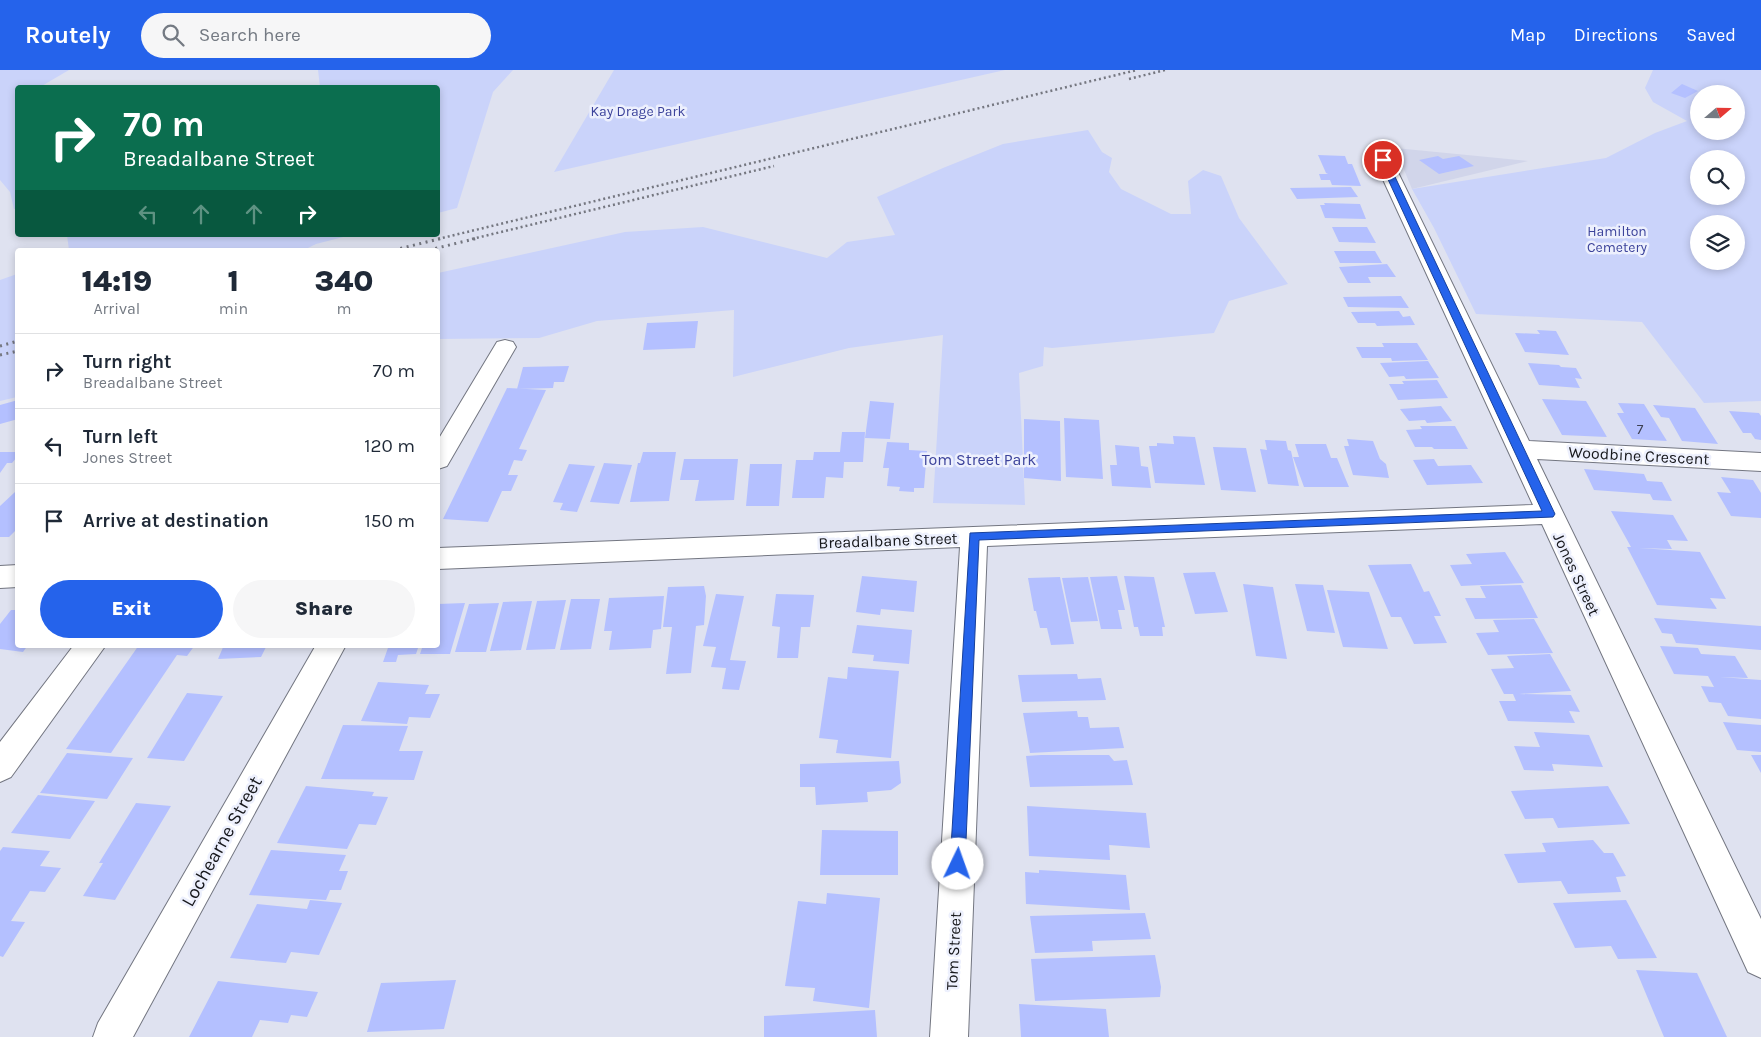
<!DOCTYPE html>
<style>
:root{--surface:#fff;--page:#f6f6f7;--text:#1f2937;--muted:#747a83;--line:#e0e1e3;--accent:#2563eb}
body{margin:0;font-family:Karla,sans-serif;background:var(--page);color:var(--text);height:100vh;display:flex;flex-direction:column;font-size:19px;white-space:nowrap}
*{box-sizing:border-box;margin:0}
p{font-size:16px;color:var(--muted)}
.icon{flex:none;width:28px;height:28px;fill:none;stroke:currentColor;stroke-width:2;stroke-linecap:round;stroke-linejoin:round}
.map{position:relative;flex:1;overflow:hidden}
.sheet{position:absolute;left:15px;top:178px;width:425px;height:400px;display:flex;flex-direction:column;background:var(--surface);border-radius:5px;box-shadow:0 2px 8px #0003}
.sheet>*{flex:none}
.banner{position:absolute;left:15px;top:15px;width:425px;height:152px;border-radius:5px;box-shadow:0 2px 8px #0003;background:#0b6e4f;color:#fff;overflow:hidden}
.needle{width:32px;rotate:70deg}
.controls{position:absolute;left:1690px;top:15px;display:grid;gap:10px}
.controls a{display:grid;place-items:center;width:55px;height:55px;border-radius:50%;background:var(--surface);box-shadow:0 2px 8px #0003;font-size:25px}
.pin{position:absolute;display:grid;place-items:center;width:42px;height:42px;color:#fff;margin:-21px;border:2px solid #fff;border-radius:50%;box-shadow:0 1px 5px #0007}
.me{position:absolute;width:55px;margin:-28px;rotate:3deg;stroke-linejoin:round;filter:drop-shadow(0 0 4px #0008)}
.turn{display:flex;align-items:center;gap:18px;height:105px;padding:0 25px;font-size:22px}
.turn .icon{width:65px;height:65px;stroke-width:2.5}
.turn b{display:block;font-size:35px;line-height:42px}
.lanes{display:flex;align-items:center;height:48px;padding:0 25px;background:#0003;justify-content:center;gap:25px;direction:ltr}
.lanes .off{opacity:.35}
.eta{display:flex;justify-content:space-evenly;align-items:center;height:85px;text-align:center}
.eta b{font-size:30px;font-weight:800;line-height:35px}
.button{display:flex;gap:10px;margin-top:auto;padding:10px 25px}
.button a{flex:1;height:58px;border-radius:30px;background:var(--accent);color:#fff;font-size:20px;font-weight:800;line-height:58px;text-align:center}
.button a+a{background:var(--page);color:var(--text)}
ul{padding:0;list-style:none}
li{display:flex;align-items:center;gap:15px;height:75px;padding:0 25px;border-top:1px solid var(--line)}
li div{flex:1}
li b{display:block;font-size:19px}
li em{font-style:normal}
header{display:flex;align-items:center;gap:30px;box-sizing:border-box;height:70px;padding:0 25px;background:var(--accent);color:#fff}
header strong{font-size:24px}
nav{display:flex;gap:28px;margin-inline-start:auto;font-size:18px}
.search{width:350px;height:45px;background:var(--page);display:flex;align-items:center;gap:12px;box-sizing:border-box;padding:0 18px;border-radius:28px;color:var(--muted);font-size:19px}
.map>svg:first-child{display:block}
</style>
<header>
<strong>Routely</strong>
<div class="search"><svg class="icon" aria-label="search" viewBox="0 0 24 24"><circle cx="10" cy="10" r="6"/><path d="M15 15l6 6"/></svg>Search here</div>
<nav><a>Map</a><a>Directions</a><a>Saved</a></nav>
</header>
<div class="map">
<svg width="1761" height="967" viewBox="0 0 1761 967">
<rect width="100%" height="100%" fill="#dfe2f0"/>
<!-- built -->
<path fill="#d1d5ea" d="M1395,78L1528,91L1412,119Z"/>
<!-- green -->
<path fill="#cad3fa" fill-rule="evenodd" d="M0,0H69L40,17L18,18V138L14,139L10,122L0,110Z
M318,0H513L493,22L457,138L438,143V18L320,17Z
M614,0H1005L554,102Z
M1653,0H1761V331L1704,333L1642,252L1476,244L1434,158L1412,119L1606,88L1655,63L1687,51L1653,32L1645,18ZM1699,24H1736V61H1699ZM1699,89H1736V126H1699ZM1699,154H1736V191H1699Z
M1088,60L1102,82L1112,88L1109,102L1121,119L1171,144H1191L1188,111L1203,100L1221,106L1239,148L1288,214L1229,231L1214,263L1052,278L1044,277L1043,296L1019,303L1025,435L933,433L943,265L849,278L733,307L734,240L597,251L539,268L438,269V203L625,162L703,157L827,188L847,172L895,165L877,127L943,98L1003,74Z
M67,165H351L316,174L304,180H69Z
M17,204V327L0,331V210Z"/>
<!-- building -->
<path fill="#b4c0ff" d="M1682,14L1698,21L1685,28L1671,23Z
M1318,85L1345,86L1348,94H1352L1361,116L1332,115L1330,110H1321L1319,104H1328L1326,103Z
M1438,86L1443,89L1459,86L1474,96L1439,104L1419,90Z
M1351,117L1358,127L1297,129L1290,118Z
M1324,133L1360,134L1366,149L1325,148L1320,135H1325Z
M1332,157H1367L1376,173L1339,172Z
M1334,181H1375L1382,193H1340Z
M1387,194L1396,207H1368L1371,213H1348L1339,197Z
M1401,226L1409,238L1348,237L1343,227Z
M1399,241L1403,247L1410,246L1415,255L1377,256L1375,253H1358L1351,242Z
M698,251L695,278L643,280L647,253Z
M1537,260L1556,261L1569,285L1525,282L1515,263L1540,264Z
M1382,273H1417L1428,290L1392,291L1391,288H1362L1356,277H1384Z
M1428,291L1439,308L1406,309L1404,306L1389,307L1380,293Z
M1528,293L1559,295L1561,297L1576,298L1582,309L1575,308L1580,318L1539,315Z
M569,296L564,312H554L553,318L517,319L523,297Z
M1437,310L1448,328L1398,330L1389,314H1404L1402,311Z
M507,318L546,320L519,379L527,380L522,391L514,390L508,405H518L511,421H502L488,452L443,449Z
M1542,329L1586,331L1607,367L1562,365Z
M18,330V349L0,354V335Z
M870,331L894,333L890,369L865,368Z
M1618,333L1644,334L1667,371L1632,369L1617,343H1624Z
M1653,335L1695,338L1718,374L1682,371L1669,348L1661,347Z
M1441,336L1452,351L1427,353L1425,350L1409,351L1400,339Z
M1729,341L1759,343L1761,346V370L1755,369L1751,363H1743Z
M1064,348L1099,350L1103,409L1066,407Z
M1024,349L1060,351L1061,411L1024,408Z
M1420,356H1455L1468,379H1434L1432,377H1415L1406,360L1422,359Z
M842,362H865L863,392H844L843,408L826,407L824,428H792L796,390H813L814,382H840Z
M1173,366L1195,367L1205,415L1155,413L1149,376H1157V373L1174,374Z
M1347,369L1373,371L1380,389L1386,394L1389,408L1353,405L1344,376H1349Z
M1265,370L1286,371L1288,380L1291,381L1299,416L1268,414L1260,379L1267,380Z
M887,372L909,373V380L927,381L924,418H914V422L899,421L900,417L887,416L889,398H883Z
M1295,374H1326L1331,388H1337L1349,417H1304L1293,387H1299Z
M1115,375L1139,377L1141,396L1148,397L1151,418L1112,416L1110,395H1117Z
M1213,377L1246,378L1256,422L1221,420Z
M0,382H18V386L12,393H7L0,403Z
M643,382H676L669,431L630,432L638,393H640Z
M684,389H738L734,430L695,431L699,410H680Z
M1434,389L1438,396L1471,395L1483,413L1427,415L1413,390Z
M604,393L632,395L619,434L590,432Z
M569,394L595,396L577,442L560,440L563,433L553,432Z
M750,394H782L779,436H746Z
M1584,399L1644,404L1647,411L1662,412L1672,431L1653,430L1650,424L1594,420Z
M1721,407L1753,410L1761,423V448L1731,446L1717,422L1731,423Z
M15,422H18V458L9,467H0V436Z
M1611,441L1673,445L1688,471L1667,470L1672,479L1639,478L1700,482L1726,529L1710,528L1717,539L1657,535L1627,477H1631Z
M1505,482L1524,513L1461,516L1450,495L1472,494L1466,484Z
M1411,494L1424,522L1429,521L1441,546H1434L1447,573L1414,574L1401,547H1391L1368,495Z
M1215,502L1228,542L1195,544L1183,503Z
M862,506L917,511L914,542L881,539L880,545L856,542Z
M1117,506L1125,540H1118L1122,559H1101L1090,507Z
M1124,506L1154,507L1165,557H1162L1163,566H1140L1138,557H1134Z
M1060,507L1074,574L1051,575L1047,558H1040L1036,541H1034L1028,508Z
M1088,507L1098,551L1071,552L1062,508Z
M1243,514L1273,517L1287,589L1256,586Z
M1295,514L1323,515L1335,563L1307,561Z
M1521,515L1538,548L1475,549L1465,528H1486L1480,516Z
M704,516L706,526L704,555L696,556L691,603L666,604L672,557H663L668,517Z
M1327,520L1369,522L1388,579L1343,577Z
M716,524L744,526L730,590L746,591L739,620L722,619L726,598L711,597L716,577L703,576Z
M776,524L814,525L810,557H801L798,588H777L780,557L772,556Z
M664,526L661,559L653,560L651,578L609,580L612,561H604L609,528Z
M571,529H600L591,579L560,580Z
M566,530L555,579L526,580L537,531Z
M532,531L521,580L490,581L503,532Z
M465,533L450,584H420L423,575H438V534Z
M499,533L486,582H455L469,534Z
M11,540H18V575H28L23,582L0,579V554Z
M1654,548L1761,556V580L1676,573L1672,564L1662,563Z
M1534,549L1553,583L1488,585L1476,563L1499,562L1493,550Z
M857,555L912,560L909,594L873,591L874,585L852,583Z
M139,575H195L187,586L177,585L111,683L66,679Z
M224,575H267L261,587L218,589Z
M389,575H419L416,584L398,585L396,592H383Z
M1660,576L1698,578L1701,584L1735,586L1748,608L1720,607L1761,610V649L1728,646L1721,633L1709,632L1701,616L1714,617L1708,606L1674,604Z
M1550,584L1571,621L1519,624L1571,625L1580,642L1569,641L1575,653L1508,651L1499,631H1516L1513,624H1504L1491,599L1514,598L1507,586Z
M848,597L899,601L891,688L836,683L838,670L819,668L828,607L847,609Z
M1077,604L1078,609L1101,608L1106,630L1022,632L1018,605Z
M378,612L429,615L425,624H440L430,648L409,647L407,654L361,651Z
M187,623L223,626L184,691L147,688Z
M1077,641L1078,647H1088L1090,658L1119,657L1124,678L1030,683L1023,643Z
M1723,652L1761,655V682L1737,680Z
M343,655L408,656L399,681H423L414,710L321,709Z
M1534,662L1589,665L1603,697L1552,694L1554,701L1524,700L1514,676L1540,677Z
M67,683L133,688L107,729L40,723Z
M1041,685H1109L1114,691L1127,690L1133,715L1030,717L1026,686Z
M1751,685H1761V703Z
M899,691L901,713L891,720L867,722L868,732L816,735L815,717H800V694Z
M306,716L374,722L372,726L388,727L376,755L359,754L347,779L277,773Z
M1608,716L1630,754L1558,758L1553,748L1525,749L1511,721Z
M38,725L95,731L70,769L11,763Z
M136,733L171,736L115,830L83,826L103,793H99Z
M1027,736L1146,743L1150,778L1109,775L1110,790L1029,786Z
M822,760L898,761V805H820Z
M1593,770L1604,783H1613L1626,806L1616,807L1621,822L1568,824L1561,811L1518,813L1504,784L1546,782L1542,773Z
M3,777L50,781L40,796L61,798L45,822L30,821L11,851L25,852L3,887L0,886V781Z
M271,780L346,785L339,801H348L341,820H330L326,830L249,825Z
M1039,800L1126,805L1130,840L1026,834L1025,802L1039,803Z
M827,823L880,828L869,938L813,931L815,918L785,916L798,831L826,834Z
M310,830L342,833L319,885L291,882L286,893L230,888L257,834L307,839Z
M1626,830L1657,888L1618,889L1611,876L1575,878L1553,833Z
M1145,843L1151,869L1092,871L1093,881L1035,883L1030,846Z
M1155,885L1161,917L1160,927L1035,931L1031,889Z
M1636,900L1697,903L1727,967H1664Z
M456,910L444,959L367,962L381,913Z
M218,911L318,922L307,947L291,945L288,953L260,950L252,967H189Z
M1019,934L1106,939L1109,967H1021Z
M875,940L877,967H764V946Z"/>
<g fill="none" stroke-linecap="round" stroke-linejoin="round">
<!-- minor casing -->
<g stroke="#737681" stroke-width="2">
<path id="minor" d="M1383,85L1389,86L1392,90L1529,371L1761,383V401L1537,389L1761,849V908L1748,902L1542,454L987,476L968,967H930L960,477L438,499V478L1533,435L1374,90L1377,86Z
M505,270L513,272L516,277L447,396L438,399V370L497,272Z
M18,495V517L0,518V496Z
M74,575H106L11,707L0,712V672Z
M316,575H346L133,967H93L98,953Z"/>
</g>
<!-- minor -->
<use href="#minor" fill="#fff" fill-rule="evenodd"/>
<!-- rail-far1 -->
<path stroke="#757780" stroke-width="2.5" stroke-dasharray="2 3" stroke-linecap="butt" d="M1129,9L1165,0
M438,169L1137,0
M472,169L774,96"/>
<!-- rail -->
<path stroke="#757780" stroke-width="3" stroke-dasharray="2 4.5" stroke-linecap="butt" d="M394,180L443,168
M429,180L478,168
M0,276L18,271
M0,285L18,281"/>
</g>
<!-- route -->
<path fill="#2563eb" stroke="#184099" d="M1383,87L1387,90L1555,444L1553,447L979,470L965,794L963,798L958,800L953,798L950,794L970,463L1542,441L1379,90Z"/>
<g text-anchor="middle" stroke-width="5" stroke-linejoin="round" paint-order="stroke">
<!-- far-park labels -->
<g font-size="14" fill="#3c439b" stroke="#edf0fd">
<text x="638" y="46">Kay Drage Park</text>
<text x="1617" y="166">Hamilton<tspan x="1617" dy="16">Cemetery</tspan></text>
</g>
<!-- number labels -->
<g font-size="14" fill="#3e4154">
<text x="1640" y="364">7</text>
</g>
<!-- street labels -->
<g font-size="16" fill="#16171b" stroke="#edf0fd">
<text transform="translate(1639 385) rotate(3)" y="6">Woodbine Crescent</text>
<text transform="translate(888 470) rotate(-2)" y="6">Breadalbane Street</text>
<text transform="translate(1577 504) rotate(65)" y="6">Jones Street</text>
<text transform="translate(953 881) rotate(-87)" y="6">Tom Street</text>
</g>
<!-- park labels -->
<g font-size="16" fill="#3c439b" stroke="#edf0fd">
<text x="979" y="395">Tom Street Park</text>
</g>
<!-- near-street labels -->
<g font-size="19" fill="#16171b" stroke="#edf0fd">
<text transform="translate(221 771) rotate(-61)" y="7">Lochearne Street</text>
</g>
</g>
</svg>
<div class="controls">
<a><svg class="needle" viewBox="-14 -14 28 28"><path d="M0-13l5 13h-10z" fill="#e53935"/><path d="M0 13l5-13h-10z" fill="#747a83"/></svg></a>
<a><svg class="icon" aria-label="search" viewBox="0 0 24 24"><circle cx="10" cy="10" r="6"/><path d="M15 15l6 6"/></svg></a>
<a><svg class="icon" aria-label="layers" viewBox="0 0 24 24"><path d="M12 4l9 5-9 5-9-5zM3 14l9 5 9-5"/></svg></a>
</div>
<div class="pin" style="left:1383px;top:90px;background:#d93025"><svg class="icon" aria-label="arrive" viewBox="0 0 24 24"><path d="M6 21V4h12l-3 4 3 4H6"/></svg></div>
<svg class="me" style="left:958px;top:794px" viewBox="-20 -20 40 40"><circle r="19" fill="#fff"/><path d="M0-13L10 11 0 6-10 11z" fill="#2563eb"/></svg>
<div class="banner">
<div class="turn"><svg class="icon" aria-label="right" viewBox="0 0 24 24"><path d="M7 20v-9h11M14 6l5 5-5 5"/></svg><div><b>70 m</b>Breadalbane Street</div></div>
<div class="lanes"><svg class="icon off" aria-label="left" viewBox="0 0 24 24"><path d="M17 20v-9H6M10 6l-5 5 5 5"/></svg><svg class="icon off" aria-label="ahead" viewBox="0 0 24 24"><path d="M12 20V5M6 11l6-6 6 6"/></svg><svg class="icon off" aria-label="ahead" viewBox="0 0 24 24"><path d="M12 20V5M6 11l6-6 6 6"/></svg><svg class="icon" aria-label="right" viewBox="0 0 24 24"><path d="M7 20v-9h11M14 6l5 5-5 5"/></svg></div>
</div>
<section class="sheet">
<div class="eta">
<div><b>14:19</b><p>Arrival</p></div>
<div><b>1</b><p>min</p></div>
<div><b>340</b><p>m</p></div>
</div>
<ul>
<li><svg class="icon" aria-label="right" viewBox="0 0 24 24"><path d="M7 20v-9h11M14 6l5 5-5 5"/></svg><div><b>Turn right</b><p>Breadalbane Street</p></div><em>70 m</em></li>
<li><svg class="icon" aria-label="left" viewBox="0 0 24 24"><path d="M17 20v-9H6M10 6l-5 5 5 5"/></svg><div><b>Turn left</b><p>Jones Street</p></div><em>120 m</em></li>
<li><svg class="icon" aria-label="arrive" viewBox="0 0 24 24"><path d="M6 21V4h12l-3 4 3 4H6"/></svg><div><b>Arrive at destination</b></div><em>150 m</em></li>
</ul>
<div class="button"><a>Exit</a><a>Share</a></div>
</section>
</div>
